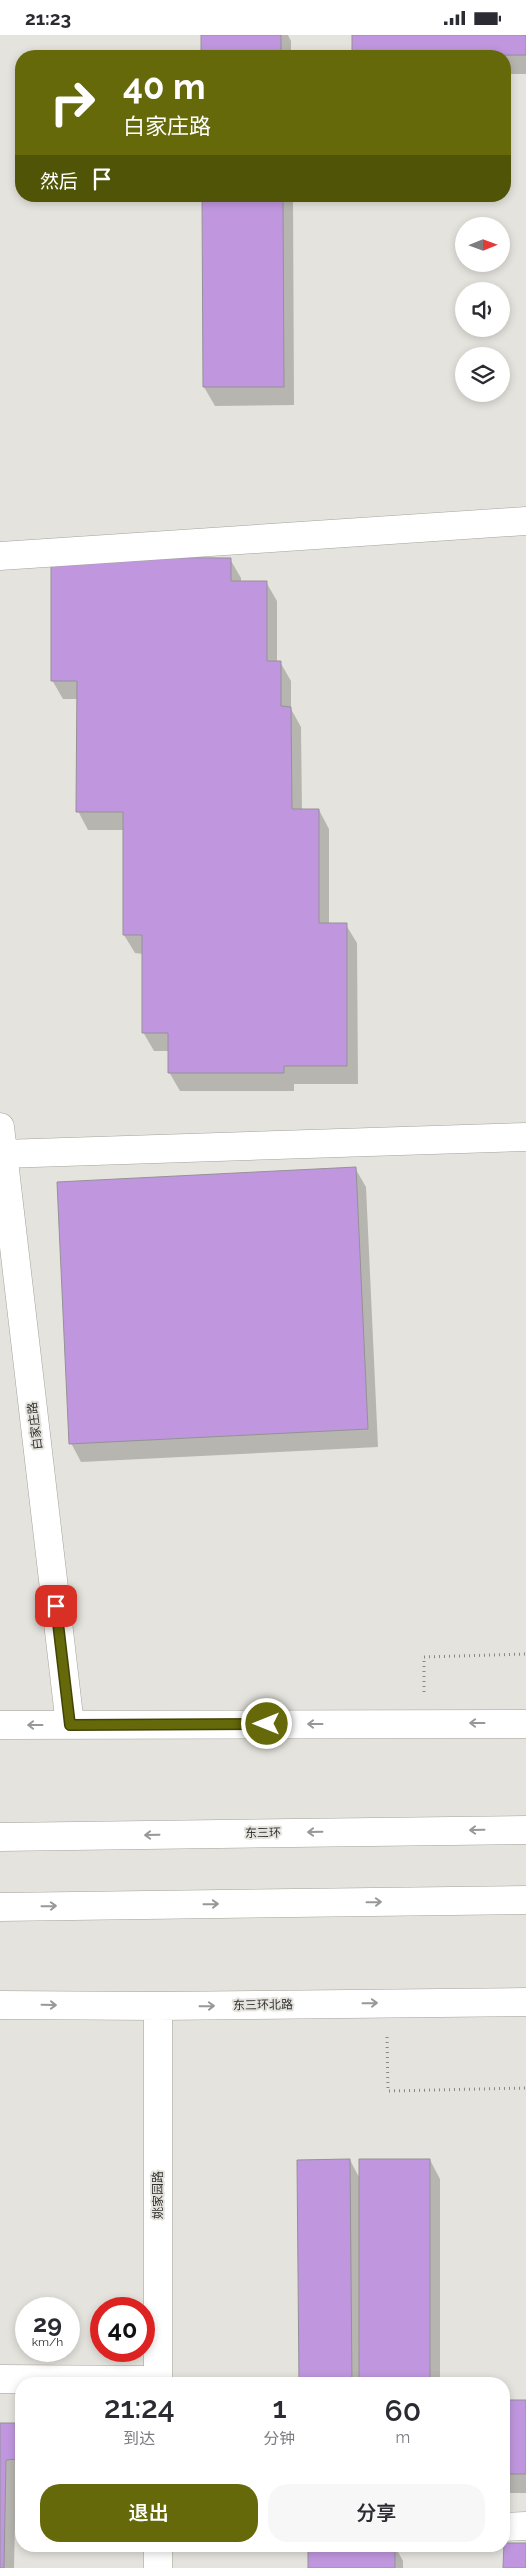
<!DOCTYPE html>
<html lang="zh">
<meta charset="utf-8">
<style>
:root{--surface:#fff;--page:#f7f7f7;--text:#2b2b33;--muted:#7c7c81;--accent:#656909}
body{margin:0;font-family:Raleway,"Noto Sans SC",sans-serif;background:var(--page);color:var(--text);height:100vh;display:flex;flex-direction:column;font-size:19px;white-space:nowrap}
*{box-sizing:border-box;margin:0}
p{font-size:16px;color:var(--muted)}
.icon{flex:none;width:28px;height:28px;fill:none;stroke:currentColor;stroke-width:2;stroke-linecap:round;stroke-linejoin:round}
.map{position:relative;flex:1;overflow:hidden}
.drawer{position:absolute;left:15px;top:2342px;width:495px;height:175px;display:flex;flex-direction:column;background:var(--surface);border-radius:20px;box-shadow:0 2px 8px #0003}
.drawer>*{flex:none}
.hud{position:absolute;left:15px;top:15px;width:496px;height:152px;border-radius:20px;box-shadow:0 2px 8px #0003;background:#656909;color:#fff;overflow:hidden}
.needle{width:32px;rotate:89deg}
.buttons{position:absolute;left:455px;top:182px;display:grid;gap:10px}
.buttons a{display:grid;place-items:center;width:55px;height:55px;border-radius:50%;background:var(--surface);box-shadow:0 2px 8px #0003;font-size:25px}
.speed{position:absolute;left:15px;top:2262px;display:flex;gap:10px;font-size:25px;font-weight:700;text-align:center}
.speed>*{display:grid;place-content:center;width:65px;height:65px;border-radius:50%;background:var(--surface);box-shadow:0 2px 8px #0003;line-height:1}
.speed small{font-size:12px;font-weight:400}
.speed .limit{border:8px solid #d22;background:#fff;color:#111}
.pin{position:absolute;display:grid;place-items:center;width:42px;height:42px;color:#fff;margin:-21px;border-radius:10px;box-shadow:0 2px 8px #0006}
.me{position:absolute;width:55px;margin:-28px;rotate:270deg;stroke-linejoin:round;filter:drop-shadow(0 0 4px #0008)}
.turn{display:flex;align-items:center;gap:18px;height:105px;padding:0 25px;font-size:22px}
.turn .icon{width:65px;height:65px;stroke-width:2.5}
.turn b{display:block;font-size:35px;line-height:42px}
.then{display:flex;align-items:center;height:48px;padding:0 25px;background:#0003;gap:10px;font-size:19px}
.eta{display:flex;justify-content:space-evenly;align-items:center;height:85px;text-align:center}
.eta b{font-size:30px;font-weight:600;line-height:35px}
.cta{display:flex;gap:10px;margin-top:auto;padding:10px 25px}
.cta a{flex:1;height:58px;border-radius:20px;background:var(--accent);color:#fff;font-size:20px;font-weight:600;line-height:58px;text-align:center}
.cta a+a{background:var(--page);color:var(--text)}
.status{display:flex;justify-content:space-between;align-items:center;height:35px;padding:0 25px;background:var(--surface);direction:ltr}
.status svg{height:14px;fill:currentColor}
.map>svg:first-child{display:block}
</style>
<div class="status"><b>21:23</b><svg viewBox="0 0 49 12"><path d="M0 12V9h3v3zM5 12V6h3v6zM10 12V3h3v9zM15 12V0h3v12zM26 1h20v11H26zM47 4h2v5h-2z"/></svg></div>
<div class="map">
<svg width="526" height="2533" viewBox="0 0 526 2533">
<rect width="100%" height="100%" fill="#e5e3dd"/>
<!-- shadow -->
<path fill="#0003" d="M202,0H288L291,6V21H202Z
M354,0H526V39H505V21H354Z
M203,161H293L294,370L215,371L204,352Z
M230,524L241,543V547H266L277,566V627H280L291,646V674L301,692L302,775H319L329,794V890H346L357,908L358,1049H294V1056H180L169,1037V1016H154L143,997V919L135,918L124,900V795H88L78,776V664H63L52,645Z
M355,1133L366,1152L378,1412L81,1427L71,1408Z
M350,2125L360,2144L430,2125L440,2144V2349H300Z
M504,2366H526V2458H504Z
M0,2389H14L21,2401V2443L16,2444L14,2533H0Z
M395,2511L403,2526V2533H309Z"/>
<!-- building -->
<path fill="#c097df" stroke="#949197" d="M201,0H281V21H201Z
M352,0H526V20L352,21Z
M202,161H283L284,352H203Z
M51,522L231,523V546H267V626H281V671L291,672L292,774H319V888H347V1031H284V1038H168V998H142V900H123V777H76L77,646H51Z
M356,1132L368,1394L69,1409L57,1147Z
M350,2124L352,2349H299L297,2125Z
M359,2124H430V2349H359Z
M504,2365H526V2439H504Z
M0,2388H15L17,2424L6,2425L4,2533H0Z
M504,2508H526V2533H503Z
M308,2511H395V2533H308Z"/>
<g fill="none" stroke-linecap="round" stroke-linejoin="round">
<!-- minor casing -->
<g stroke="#a4a29c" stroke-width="29">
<path id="minor" d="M0,521L526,486
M0,1092L70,1690
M3,1119L526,1102
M0,1690L526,1689
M0,1970L158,1971L526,1967
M0,2344L158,2345
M158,2349V1971
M504,2492L526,2491
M158,2533V2511"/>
</g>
<!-- highway casing -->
<g stroke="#a4a29c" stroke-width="29">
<path id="highway" d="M0,1802L526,1795
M0,1872L526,1865"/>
</g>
<!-- path -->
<path stroke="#898783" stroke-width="3" stroke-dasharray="1 4" stroke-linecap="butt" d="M424,1657V1622L526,1619
M387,2002L388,2056L526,2053"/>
<!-- minor -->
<use href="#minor" stroke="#fff" stroke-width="28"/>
<!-- highway -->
<use href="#highway" stroke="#fff" stroke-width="28"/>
</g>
<!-- one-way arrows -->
<defs><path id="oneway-shaft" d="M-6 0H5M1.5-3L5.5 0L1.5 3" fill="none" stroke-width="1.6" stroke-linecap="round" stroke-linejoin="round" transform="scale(1.25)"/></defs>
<g stroke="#999898">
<use href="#oneway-shaft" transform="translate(477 1688) rotate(-180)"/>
<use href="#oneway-shaft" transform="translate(315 1689) rotate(180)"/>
<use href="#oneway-shaft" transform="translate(35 1690) rotate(180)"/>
<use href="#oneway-shaft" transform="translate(477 1795) rotate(179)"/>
<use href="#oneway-shaft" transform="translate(315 1797) rotate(179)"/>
<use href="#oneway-shaft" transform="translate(152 1800) rotate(179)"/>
<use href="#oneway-shaft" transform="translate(374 1867) rotate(-1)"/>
<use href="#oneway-shaft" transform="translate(211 1869) rotate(-1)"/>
<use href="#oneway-shaft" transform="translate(49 1871) rotate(-1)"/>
<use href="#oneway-shaft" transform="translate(370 1968) rotate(-1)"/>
<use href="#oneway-shaft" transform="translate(49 1970) rotate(1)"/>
<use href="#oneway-shaft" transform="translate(207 1971) rotate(-1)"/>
</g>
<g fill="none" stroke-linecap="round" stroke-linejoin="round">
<!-- route casing -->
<g stroke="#424406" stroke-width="12">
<path id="route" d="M56,1571L70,1690L267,1689"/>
</g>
<!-- route -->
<use href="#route" stroke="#656909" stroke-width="9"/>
</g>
<g text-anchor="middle" stroke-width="4" stroke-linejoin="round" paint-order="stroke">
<!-- street labels -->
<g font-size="12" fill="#333230" stroke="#e5e3dd">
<text transform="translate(35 1391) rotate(-97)" y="4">白家庄路</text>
<text transform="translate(263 1798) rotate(-1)" y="4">东三环</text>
<text transform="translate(263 1970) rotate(-1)" y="4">东三环北路</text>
<text transform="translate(158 2160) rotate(-90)" y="4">姚家园路</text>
</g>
</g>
</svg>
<div class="buttons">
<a><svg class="needle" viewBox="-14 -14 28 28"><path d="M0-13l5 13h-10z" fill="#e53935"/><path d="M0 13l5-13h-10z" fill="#7c7c81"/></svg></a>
<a><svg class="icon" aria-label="sound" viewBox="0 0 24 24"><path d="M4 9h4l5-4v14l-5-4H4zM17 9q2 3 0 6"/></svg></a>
<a><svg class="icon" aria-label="layers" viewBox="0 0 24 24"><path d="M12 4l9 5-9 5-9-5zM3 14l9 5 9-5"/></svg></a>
</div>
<div class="speed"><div>29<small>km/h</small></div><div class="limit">40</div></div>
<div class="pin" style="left:56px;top:1571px;background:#d93025"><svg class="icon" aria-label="arrive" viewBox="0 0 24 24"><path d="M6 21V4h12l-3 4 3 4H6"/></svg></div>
<svg class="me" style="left:267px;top:1689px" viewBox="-20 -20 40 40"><circle r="17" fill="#656909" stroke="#fff" stroke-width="3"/><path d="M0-11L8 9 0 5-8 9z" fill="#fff"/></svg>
<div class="hud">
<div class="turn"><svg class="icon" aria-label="right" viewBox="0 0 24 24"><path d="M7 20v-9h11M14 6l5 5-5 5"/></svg><div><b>40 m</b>白家庄路</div></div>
<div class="then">然后<svg class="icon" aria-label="arrive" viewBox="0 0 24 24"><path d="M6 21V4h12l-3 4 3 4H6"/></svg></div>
</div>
<section class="drawer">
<div class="eta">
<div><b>21:24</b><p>到达</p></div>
<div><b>1</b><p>分钟</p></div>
<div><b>60</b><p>m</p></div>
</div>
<div class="cta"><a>退出</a><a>分享</a></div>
</section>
</div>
